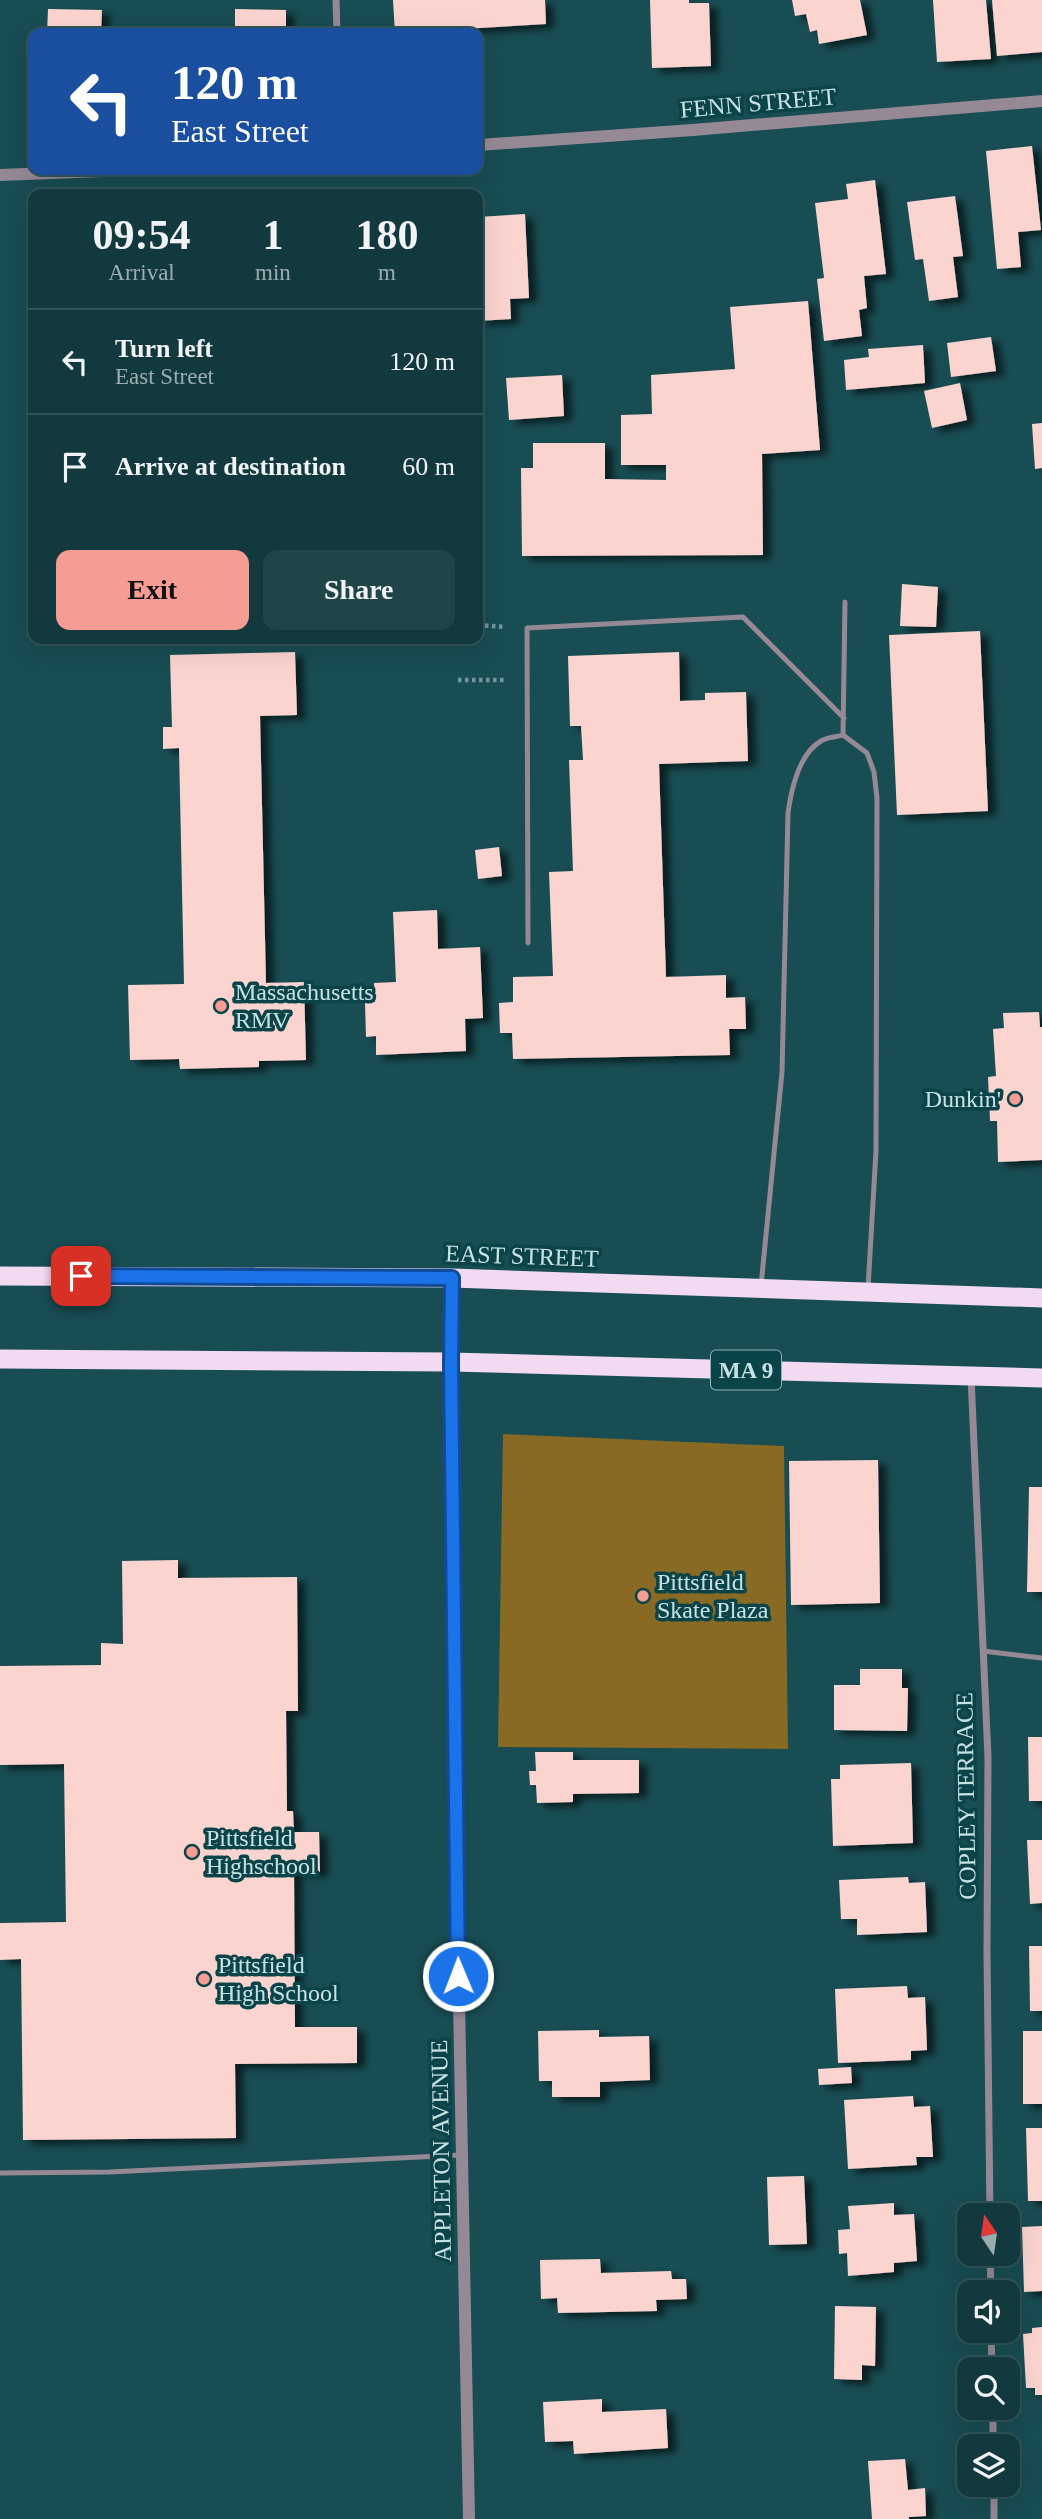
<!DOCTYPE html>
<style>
:root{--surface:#123a3e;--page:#1f4549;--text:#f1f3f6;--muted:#9cadb0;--line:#315458;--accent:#f59c94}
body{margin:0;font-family:Georgia,serif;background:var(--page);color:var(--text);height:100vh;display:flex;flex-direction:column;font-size:26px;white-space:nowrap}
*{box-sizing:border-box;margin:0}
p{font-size:23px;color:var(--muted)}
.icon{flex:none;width:38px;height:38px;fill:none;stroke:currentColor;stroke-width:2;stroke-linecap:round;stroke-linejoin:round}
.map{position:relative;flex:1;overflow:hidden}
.details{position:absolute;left:28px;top:189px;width:455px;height:455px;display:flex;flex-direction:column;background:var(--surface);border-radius:14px;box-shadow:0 7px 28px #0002,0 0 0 2px var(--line)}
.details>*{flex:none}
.banner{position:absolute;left:28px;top:28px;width:455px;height:147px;border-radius:14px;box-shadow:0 7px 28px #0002,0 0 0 2px var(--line);background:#1a4fa0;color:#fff;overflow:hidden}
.needle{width:46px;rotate:347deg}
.fabs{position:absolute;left:957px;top:2203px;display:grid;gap:14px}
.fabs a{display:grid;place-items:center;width:63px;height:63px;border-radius:14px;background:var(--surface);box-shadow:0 7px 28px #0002,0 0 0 2px var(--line);font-size:35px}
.pin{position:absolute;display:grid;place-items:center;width:60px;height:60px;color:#fff;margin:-30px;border-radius:14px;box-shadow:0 4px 10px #0006}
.me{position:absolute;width:77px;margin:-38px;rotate:359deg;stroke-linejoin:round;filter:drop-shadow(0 0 5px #0008)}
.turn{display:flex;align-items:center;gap:24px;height:147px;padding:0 28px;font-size:32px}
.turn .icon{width:91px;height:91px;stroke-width:2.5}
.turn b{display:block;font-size:49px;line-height:60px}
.eta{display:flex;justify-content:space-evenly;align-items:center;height:119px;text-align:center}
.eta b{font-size:42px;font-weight:800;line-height:49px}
.button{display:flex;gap:14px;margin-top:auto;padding:14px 28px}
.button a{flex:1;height:80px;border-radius:14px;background:var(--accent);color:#111;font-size:28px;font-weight:800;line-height:80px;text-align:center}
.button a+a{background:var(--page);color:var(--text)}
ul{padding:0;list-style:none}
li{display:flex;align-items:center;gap:21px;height:105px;padding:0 28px;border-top:2px solid var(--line)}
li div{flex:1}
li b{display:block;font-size:26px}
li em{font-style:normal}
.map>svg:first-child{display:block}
</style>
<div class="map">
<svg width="1042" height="2519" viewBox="0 0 1042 2519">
<defs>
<filter id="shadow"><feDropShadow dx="8" dy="4.5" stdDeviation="3.5" flood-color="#0009"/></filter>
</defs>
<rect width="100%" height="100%" fill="#184d53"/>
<!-- green -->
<path fill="#886a25" d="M503,1434L784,1446L788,1749L498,1747Z"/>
<!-- building -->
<path fill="#fbd4d0" filter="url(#shadow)" d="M393,0H545L546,24L395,33Z
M650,0H689V3H709L711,66L652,68Z
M792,0H860L867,35L819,44L817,30L810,32L806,14L795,16Z
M933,0H986L991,59L937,62Z
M992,0H1042V52L997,56Z
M48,9L102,10L101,33H47Z
M235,9L286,10V33H235Z
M1032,146L1041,230L1018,232L1021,267L997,269L986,151Z
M875,180L886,274L864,276L867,308L859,310L862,336L824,341L817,279L824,278L815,203L848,199L846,184Z
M955,196L963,256L953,257L958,297L929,301L923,259L915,260L907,202Z
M525,214L529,298L510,299L511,319L478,321V217Z
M808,301L820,450L762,454L763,555L522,556L521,468H533V443H605V479L666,480V465H621V415L652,414L651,375L735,369L730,307Z
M991,337L996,371L951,377L947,343Z
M923,345L925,383L846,390L844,360L869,357L868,349Z
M562,375L564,416L509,420L506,378Z
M960,383L967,420L932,428L924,391Z
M1042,423V468L1035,469L1032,424Z
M902,584L938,587L936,627L900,626Z
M980,631L988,811L897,815L889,635Z
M295,652L297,715L260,716L266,983L304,982L306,1060L259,1061V1067L180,1069L179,1059L130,1060L128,985L184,984L179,748L163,749V727H172L170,655Z
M679,652L680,701L705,700V693L746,692L748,761L659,764L666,977L726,975V998L745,997L746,1029H729L730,1055L513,1059L512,1033H500L499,1003L513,1002V977L553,976L549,872L573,871L569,760H583L581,726H570L568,656Z
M499,847L502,876L478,879L475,850Z
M437,910L438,949L480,947L483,1018L465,1019L466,1051L376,1055V1036L366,1037L365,1003L375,1002L374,983L396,982L393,912Z
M1039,1012L1040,1027H1042V1160L998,1162L997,1121H990L988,1077L996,1076L993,1029L1004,1028L1003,1013Z
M878,1460L880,1603L791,1605L789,1461Z
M1029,1487H1042V1592H1027Z
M178,1560V1578L297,1577L298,1711H286L287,1811H293L294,1832H319L320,1872H294L295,2027H357V2063L235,2064L236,2138L23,2140L21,1959L0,1960V1923L66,1922L64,1764L0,1765V1666L101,1665V1643L123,1644L122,1561Z
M860,1669H902V1688H908L907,1731L834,1730V1685H860Z
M1028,1737H1042V1801H1029Z
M535,1752H573V1760H639V1793L573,1794V1802L537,1803L536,1785H530L529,1771H536Z
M911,1763L913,1843L833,1846L831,1779H840V1765Z
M1027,1840H1042V1903L1030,1904Z
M908,1877L909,1883L925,1882L927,1932L857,1935V1919H841L839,1880Z
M1029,1946H1042V2011H1030Z
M907,1986L908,1998L925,1997L927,2050L911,2051V2060L838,2063L835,1989Z
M599,2030V2037L649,2036L650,2080L600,2082V2097H552V2081H539L538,2031Z
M1023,2031H1042V2104H1023Z
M851,2067L852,2083L819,2085L818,2069Z
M913,2096L914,2107L930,2106L933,2157H916L917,2165L848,2169L844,2100Z
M1026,2128H1042V2201H1028Z
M804,2176L807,2244L769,2245L767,2177Z
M894,2203V2215L914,2214L917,2261L894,2263V2272L848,2276L847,2253L839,2254L838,2230L850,2229L848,2206Z
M1042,2226V2291L1024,2292L1022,2227Z
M600,2259L601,2273L671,2271L672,2279H686L687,2299L656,2300L657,2311L558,2313L557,2298L541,2299L540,2260Z
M835,2306L876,2307L875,2366L862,2365V2380L834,2379Z
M1042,2327V2395H1035V2388H1026L1023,2334L1032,2333V2328Z
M602,2399V2412L666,2409L668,2448L574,2454L573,2441L545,2442L543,2402Z
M905,2459L908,2490L925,2488L926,2516L909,2517V2519H872L868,2461Z"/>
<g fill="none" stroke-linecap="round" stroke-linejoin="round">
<!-- path -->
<path stroke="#71989c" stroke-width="4.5" stroke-dasharray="3.5 3.5" stroke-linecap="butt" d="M368,187V194
M478,625L505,627
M458,680H505"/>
<!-- service -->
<path stroke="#968996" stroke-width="5" d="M843,735L845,602
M528,943L527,628L743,617L844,718
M761,1286L782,1072L788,813C791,791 799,754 821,741C826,737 837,737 843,735L867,753L874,772L877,798L876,1151L868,1288
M983,1651L1042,1658
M0,2173L109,2172L461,2155"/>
<!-- minor -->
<path stroke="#968996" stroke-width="7" d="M336,0L337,33
M971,1377L988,1757L987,1952L990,2216
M990,2254L991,2292
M991,2331L992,2370
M993,2408V2446
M994,2485V2519"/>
<!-- tertiary -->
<path stroke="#968996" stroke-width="12" d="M478,145L693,130L1042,101
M0,175L127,170
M452,1278L451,1362L458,1950L469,2519"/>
<!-- trunk -->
<path stroke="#f2daf2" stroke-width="19" d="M0,1276L452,1278L1042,1298
M0,1359L451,1362L1042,1378"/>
</g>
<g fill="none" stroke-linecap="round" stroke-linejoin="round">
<!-- route casing -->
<g stroke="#114b97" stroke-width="18">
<path id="route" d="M81,1276L452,1278L451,1362L458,1976"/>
</g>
<!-- route -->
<use href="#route" stroke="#1a73e8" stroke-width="12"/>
</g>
<!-- markers -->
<g fill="#f59c94" stroke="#0a4348" stroke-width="2.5">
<circle cx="221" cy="1006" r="7"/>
<circle cx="1015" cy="1099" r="7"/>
<circle cx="643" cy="1596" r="7"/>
<circle cx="192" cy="1852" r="7"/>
<circle cx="204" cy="1979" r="7"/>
</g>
<g text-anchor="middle" stroke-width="7" stroke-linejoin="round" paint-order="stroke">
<!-- shield labels -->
<rect fill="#0a4348" stroke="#8fb2b5" stroke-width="2" x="711" y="1350.5" width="70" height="39" rx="5"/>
<g font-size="23" font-weight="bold" fill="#c8e2e4">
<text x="746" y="1378">MA 9</text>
</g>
<!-- street labels -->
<g font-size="24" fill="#c8e2e4" stroke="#0a4348">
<text transform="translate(758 103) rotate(-5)" y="8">FENN STREET</text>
<text transform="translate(522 1256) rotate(2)" y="8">EAST STREET</text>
<text transform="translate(966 1796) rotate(-91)" y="8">COPLEY TERRACE</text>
<text transform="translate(441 2151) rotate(-91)" y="8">APPLETON AVENUE</text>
</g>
<!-- poi labels -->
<g font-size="24" fill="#c8e2e4" stroke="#0a4348" text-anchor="start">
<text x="235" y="1000">Massachusetts<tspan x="235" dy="28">RMV</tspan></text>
<text x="1001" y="1107" text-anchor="end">Dunkin'</text>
<text x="657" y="1590">Pittsfield<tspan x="657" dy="28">Skate Plaza</tspan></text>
<text x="206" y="1846">Pittsfield<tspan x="206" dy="28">Highschool</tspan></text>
<text x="218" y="1973">Pittsfield<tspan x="218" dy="28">High School</tspan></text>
</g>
</g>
</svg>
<div class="fabs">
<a><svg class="needle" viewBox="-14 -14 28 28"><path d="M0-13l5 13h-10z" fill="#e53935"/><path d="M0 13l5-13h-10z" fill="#9cadb0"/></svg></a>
<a><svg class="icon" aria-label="sound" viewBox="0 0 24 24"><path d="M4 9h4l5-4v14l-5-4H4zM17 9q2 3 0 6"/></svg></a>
<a><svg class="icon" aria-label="search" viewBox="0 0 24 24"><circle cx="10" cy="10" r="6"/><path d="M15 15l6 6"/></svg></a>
<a><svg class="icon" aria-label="layers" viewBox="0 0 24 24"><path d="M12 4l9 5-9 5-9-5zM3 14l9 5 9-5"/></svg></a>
</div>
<div class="pin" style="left:81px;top:1276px;background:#d93025"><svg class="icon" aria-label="arrive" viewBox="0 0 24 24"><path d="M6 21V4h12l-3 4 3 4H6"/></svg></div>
<svg class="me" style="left:458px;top:1976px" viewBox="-20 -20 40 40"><circle r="17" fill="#1a73e8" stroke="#fff" stroke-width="3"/><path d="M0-11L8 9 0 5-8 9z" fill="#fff"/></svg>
<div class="banner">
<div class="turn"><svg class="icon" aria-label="left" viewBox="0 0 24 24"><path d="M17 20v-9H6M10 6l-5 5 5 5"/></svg><div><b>120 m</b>East Street</div></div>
</div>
<section class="details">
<div class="eta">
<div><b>09:54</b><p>Arrival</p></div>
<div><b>1</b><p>min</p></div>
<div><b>180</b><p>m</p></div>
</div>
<ul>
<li><svg class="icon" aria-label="left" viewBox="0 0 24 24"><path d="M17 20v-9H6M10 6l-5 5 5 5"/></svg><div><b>Turn left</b><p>East Street</p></div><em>120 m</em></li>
<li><svg class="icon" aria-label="arrive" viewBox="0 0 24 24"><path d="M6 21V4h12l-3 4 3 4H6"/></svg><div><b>Arrive at destination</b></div><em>60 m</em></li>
</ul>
<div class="button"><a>Exit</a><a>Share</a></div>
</section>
</div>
